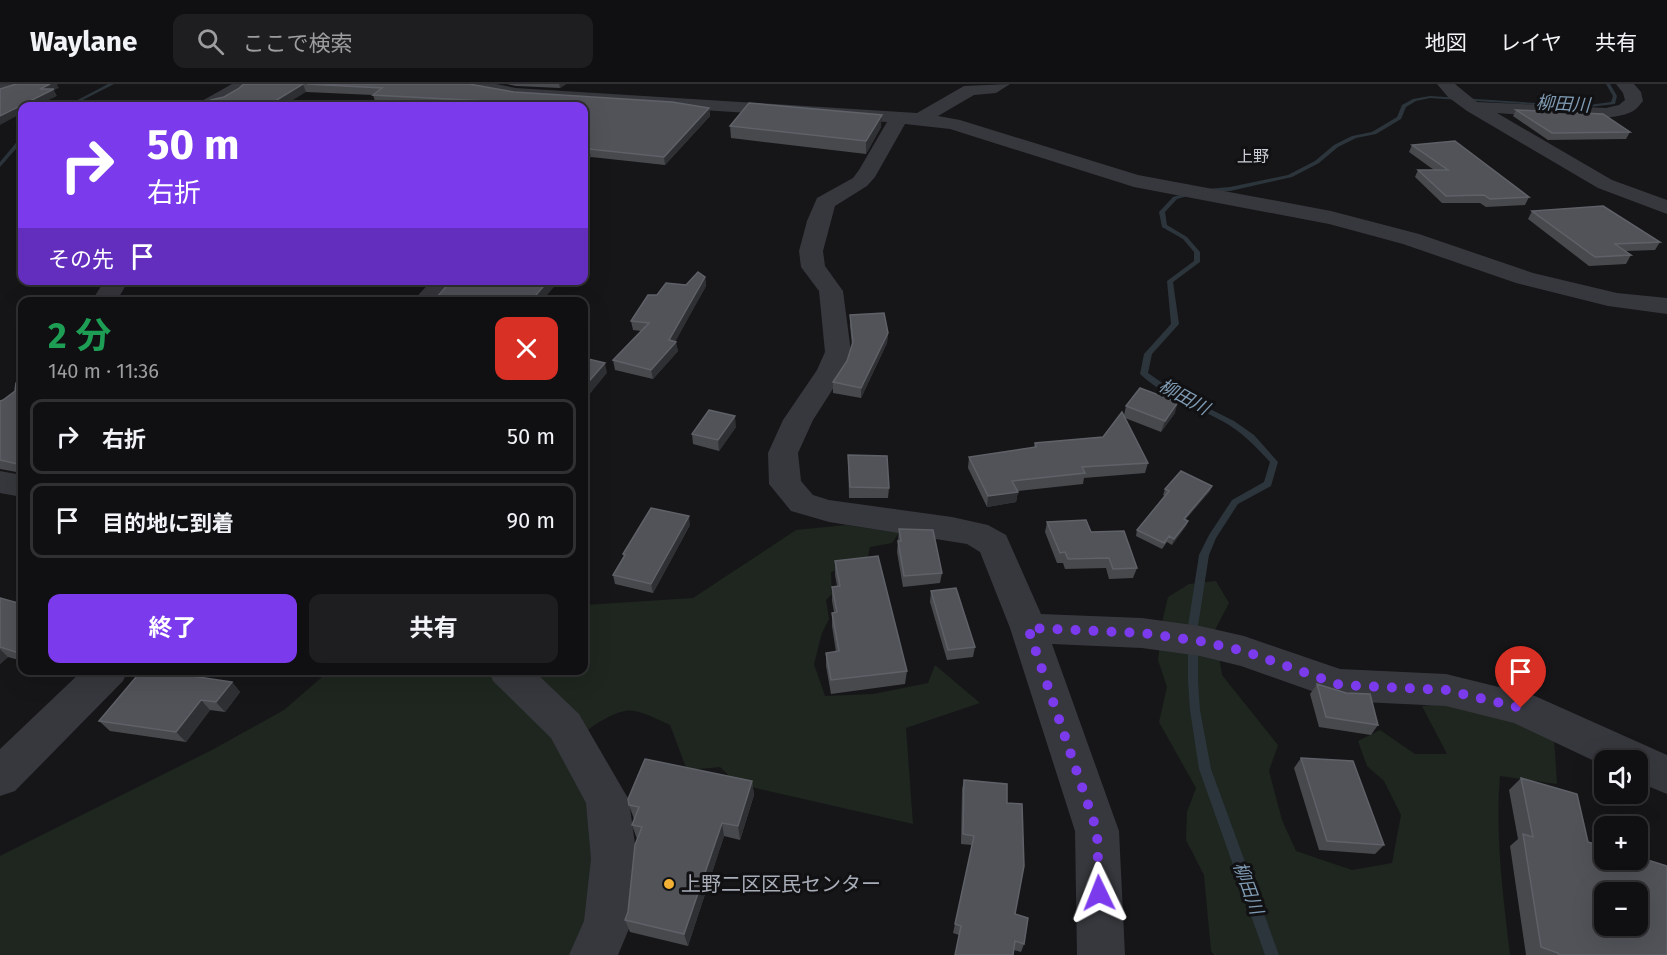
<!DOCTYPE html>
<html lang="ja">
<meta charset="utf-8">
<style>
:root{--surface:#101012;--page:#1e1e20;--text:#f1f3f6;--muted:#9c9d9f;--line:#303032;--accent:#7c3aed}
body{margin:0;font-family:"Fira Sans","Noto Sans JP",sans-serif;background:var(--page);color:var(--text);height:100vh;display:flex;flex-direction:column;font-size:22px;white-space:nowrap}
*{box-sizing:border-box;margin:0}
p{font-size:20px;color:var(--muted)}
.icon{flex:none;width:33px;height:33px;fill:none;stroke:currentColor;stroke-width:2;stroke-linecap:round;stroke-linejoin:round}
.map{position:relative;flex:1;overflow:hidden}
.panel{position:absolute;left:18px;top:213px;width:570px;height:378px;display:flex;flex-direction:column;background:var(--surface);border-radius:12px;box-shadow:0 6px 24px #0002,0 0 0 2px var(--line)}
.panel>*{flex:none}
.hud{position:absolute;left:18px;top:18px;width:570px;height:183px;border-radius:12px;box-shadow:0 6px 24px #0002,0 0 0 2px var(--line);background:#7c3aed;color:#fff;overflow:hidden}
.fabs{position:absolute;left:1594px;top:666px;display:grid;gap:12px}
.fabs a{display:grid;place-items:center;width:54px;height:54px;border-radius:12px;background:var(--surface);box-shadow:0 6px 24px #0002,0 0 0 2px var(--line);font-size:30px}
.pin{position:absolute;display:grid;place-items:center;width:51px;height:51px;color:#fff;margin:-62px -26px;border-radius:50% 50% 50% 0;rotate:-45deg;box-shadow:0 0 6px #0007}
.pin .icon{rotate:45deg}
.me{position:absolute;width:66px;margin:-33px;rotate:358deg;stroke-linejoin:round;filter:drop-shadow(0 0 4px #0008)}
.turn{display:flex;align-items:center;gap:21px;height:126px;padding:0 30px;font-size:27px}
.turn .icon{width:78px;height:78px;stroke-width:2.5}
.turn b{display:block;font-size:42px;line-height:51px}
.then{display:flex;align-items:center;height:57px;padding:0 30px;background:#0003;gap:12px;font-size:22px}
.round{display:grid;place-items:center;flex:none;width:63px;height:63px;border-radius:12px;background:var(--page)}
.headline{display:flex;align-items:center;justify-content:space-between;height:102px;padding:0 30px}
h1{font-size:36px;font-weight:700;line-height:45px;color:#1e9e55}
.cta{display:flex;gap:12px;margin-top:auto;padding:12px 30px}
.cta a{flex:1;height:69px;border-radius:12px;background:var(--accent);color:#fff;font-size:24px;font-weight:700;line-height:69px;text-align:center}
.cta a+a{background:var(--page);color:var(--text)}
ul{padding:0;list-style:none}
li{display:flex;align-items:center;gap:18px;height:75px;margin:0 12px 9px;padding:0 18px;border:3px solid var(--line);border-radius:12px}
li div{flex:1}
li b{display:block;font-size:22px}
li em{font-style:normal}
header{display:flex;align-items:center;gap:36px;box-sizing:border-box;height:84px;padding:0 30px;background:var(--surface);border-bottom:2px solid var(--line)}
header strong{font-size:28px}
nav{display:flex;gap:33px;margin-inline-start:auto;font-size:21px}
.search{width:420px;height:54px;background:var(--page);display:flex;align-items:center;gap:15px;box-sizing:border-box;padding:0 21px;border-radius:12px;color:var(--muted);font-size:22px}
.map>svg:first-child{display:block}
</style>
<header>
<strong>Waylane</strong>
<div class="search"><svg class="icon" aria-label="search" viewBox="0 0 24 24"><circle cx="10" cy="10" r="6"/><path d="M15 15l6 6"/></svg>ここで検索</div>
<nav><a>地図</a><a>レイヤ</a><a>共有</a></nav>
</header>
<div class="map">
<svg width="1667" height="871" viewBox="0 0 1667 871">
<rect width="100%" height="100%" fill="#161618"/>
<!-- green -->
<path fill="#1e261f" d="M846,441L899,449L892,459L870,463L867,477L831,488L832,510L826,516L829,535L822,549L814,580L825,612L873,610L928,599L935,581L980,619L906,644L913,740L738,700L720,683L687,686L670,641C658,636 638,624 625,627C606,630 580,652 564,663L602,748L579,871H0V772L212,666L284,626L329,587L584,586V521L693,514L796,446Z
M1216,497L1229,519L1215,546L1222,591L1278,661L1269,687L1282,736L1296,767L1352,786L1392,779L1401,731L1384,697L1367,682L1358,657L1380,646L1415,670H1447L1422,622L1458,618L1554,653L1557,700L1500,692C1495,752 1503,811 1510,871H1214L1211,867L1204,791L1186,756L1187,728L1196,704L1159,638L1167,603L1158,576L1163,534L1168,513L1189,500Z"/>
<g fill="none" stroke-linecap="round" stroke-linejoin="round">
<!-- stream -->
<path fill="#2c353c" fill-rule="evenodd" d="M108,0H114L71,22H66Z
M1606,0H1610L1617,12L1615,20L1581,24L1430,14L1416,17L1406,23L1401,35L1376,50L1356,54L1338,63L1319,79L1292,93L1230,107L1207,109L1204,107L1207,105L1230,103L1288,91L1315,77L1334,61L1352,52L1372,48L1397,33L1402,21L1413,15L1430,12L1581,22L1611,18L1613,12Z
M20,54H22V58L0,83V78Z
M1193,107L1196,109L1195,110L1177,115L1165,128L1167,141L1187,153L1200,168V178L1173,198L1179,240L1152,270L1148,289L1174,307L1234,337L1254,351L1278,378L1271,402L1238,420L1216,454L1209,471L1198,542V597L1200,626L1211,685L1279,871H1265L1199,685L1190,626L1188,597V542L1199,471L1209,451L1232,416L1264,398L1270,378C1257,364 1245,351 1229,341C1200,323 1165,314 1140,290L1144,270L1171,240L1167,197L1194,177V168L1183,155L1162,143L1159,128L1173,113Z"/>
<!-- minor -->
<path fill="#37383d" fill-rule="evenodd" d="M0,0H23L20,4L0,12Z
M232,0H252C238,18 218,24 197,22L200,18Z
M459,0H496L516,4L917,29L964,2L1010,0L996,9L974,11L938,32L960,36L1138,91L1331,127L1419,150L1533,189L1617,209L1667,214V230L1608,222L1516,199L1403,160L1329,140L1134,103L950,45L905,40L875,93L867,102L835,122L823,167L825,182L843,207L851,268L845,286L813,336L798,369L801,397L813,411L829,416L952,433L988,441L1006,451L1041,530L1142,534L1200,542L1244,552L1340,585L1446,590L1535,612L1667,671V710L1638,698V676H1605V682L1514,639L1446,622L1340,617L1241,582L1200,572L1142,564L1052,560L1119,747L1125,871H1077L1075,747L1010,544L980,468L967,460L829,438L791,427L769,400L768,369L783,336L817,286L825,268L819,207L801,183L799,167L807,137L817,114L853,94L859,86L887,38L516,14L462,4Z
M1437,0H1455L1477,18L1606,24L1619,21L1625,16L1623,9L1616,0H1634L1641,8L1643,17C1639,22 1635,27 1629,29C1601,40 1530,31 1497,29L1612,96L1667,116V130L1598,104L1467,27L1448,13Z
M105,196H129L116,218H91Z
M432,196H458L439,218H412Z
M0,387L22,391V413L0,409Z
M83,586H128L123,597L15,707L0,712V665Z
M488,586H533L579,630L629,716L637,775L631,840L618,871H569L584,837L591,775L586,719L551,654L493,597Z"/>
</g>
<!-- wall -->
<path fill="#47494d" d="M244,0H469L514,8L709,24L710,32L665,81L591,73L584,81V22H441L376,20L373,11L306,8L224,13L238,5Z
M507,0H566L560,4L516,2Z
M1516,26L1630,48L1626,55L1548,56L1513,32Z
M730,42L881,43L866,70L731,54Z
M1412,61L1529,113L1525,121L1486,123L1480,119H1442L1415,93L1418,86H1434L1409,68Z
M1532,127L1660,158L1655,166L1626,167L1631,171L1626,180L1589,182L1528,135Z
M705,193L706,202L675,257L678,267L653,295L615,286L613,276L641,247L633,246L631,237L657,211Z
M850,231L888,249L887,259L861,314L833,309V298L847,277L852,262L850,241Z
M22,294V389L0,385V317L3,316L15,307Z
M1126,322L1175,329L1161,348L1125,334L1148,379L1145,389L1084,394L1083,400L1018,407L1016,418L987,423L968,384L969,373L1034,364L1035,359L1103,353L1124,331Z
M736,343L719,367L693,360L692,350Z
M848,371L889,404L888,414H849Z
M1212,402L1210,407L1185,436L1188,437L1186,442L1172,461L1167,458L1162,465L1136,452L1137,446L1165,412L1163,411L1165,405Z
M1047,438L1091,448L1137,484L1133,494L1109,495L1106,484L1065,485L1063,479H1057L1045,448Z
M690,441L653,509L615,500L613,491L624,473L623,470Z
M899,445L942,489L940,499L903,503L897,468Z
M835,477L907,587L905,600L831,610L826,582V569L836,568L832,542V529L834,528L832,517V503L837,502L835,491Z
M931,507L975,563L973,573L947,576L930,518Z
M0,514L22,520V577L8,573L0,580Z
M52,586H80L72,593Z
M232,598L240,608L225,628L210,626L186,658L110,647L99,637Z
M1317,600L1346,609L1378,641L1371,651L1319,643L1310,610Z
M1301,674L1384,761L1375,770L1319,766L1294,684Z
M1521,694L1588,758L1667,871H1526L1510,762L1518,755L1509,706Z
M964,696L1007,719L1015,830L1024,860L1021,868L1014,866L1013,871H955L959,851L953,849L972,761L961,760L962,705Z
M752,697L754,711L740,756L724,752L688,862L630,848L625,836L628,828L637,755L632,741L634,735L629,721Z"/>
<!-- shaded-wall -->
<path fill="#2f3033" d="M50,0H58L57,1L59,4L54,6L57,12L36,22H22V29L0,41V32L40,5Z
M303,0L306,8L283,22H267Z
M559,0H566L560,4Z
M709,24L710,32L665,81L664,73Z
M882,31L881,43L866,70V57Z
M589,65L591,73L584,81V70Z
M705,193L706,202L673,262L676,258L678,267L653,295L651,286Z
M549,196H560L541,218H530Z
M888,249L887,259L861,314V304Z
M605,279L607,289L584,317V303Z
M1178,318L1175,329L1161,348L1165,337Z
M735,332L736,343L719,367L718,356Z
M1212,402L1210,407L1181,440L1184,435Z
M1018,408L1016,418L987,423L988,412Z
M689,432L690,441L653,509L651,500Z
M1188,437L1186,442L1172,461L1174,455Z
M0,565L8,573L0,580Z
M66,586H80L72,593Z
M232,598L240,608L225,628L216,618Z
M201,616L210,626L186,658L176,648Z
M752,697L754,711L740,756L738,742Z
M722,739L724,752L688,862L684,850Z"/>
<!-- building -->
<path fill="#525359" stroke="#5f6168" stroke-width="1.5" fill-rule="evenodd" d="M16,0H50L40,5H54L0,32V5Z
M244,0H303L267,22H201L211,16L224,13L238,5Z
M307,0H469L514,8L672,18L709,24L664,73L589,65L584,70V22H478L484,17L373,11L382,4Z
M749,19L882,31L866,57L730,42Z
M1516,26L1603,30L1630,48L1552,49Z
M1455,57L1529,113L1490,115L1484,111L1446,112L1418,86H1448L1412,61Z
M1603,122L1660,158L1615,160L1631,171L1595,173L1532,127Z
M698,188L705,193L669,256L676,258L651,286L613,276L649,239L631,237L648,211H657L666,199L686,201Z
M452,196H549L530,218H439L441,215L436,214Z
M884,229L888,249L861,304L833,298L847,277L853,258L850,231Z
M584,274L605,279L584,303Z
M22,294V381L0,376V317L3,316L15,307L16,299Z
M1140,304L1178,318L1165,337L1126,322Z
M709,326L735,332L718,356L692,350Z
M1122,328L1148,379L1082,383L1085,389L1012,397L1018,408L988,412L969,373L1036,363L1035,359L1103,353Z
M848,371L887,372L889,404L850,403Z
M1181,387L1212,402L1184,435L1188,437L1174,455L1169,452L1164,459L1137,446L1169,407L1165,405Z
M651,424L689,432L651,500L613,491L625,471L623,470Z
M1086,436L1091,448L1124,447L1137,484L1113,485L1109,474L1068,475L1065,468L1060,469L1047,438Z
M899,445L933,446L942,489L904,492L898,457H901Z
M878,472L907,587L831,596L826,569L839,567L832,529L837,528L832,503L840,502L835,477Z
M956,504L975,563L948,566L931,507Z
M0,514L22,520V570L0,563Z
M142,586H152L232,598L216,618L201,616L176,648L99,637Z
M1317,600L1346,609L1370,610L1378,641L1326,633Z
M1301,674L1353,677L1384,761L1327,757Z
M645,675L752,697L738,742L722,739L684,850L625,836L628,828L635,761L642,743L632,741L639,723L629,721L628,715Z
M1521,694L1577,710L1588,758L1605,763V776H1638V773L1667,782V871H1559L1558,869L1541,863L1523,750L1533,753ZM1605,808H1638V842H1605Z
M964,696L1007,700V719L1022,720L1024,782L1015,830L1028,834L1024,860L1015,857L1013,871H955L961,842L955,840L974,752L963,750Z"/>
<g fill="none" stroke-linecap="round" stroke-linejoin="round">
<!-- route -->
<path stroke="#7c3aed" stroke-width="10" stroke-dasharray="0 18" d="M1099,809L1097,747L1028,544L1142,549L1200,557L1244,567L1340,601L1446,606L1521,624"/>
</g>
<!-- markers -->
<circle fill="#f2b134" stroke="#111113" stroke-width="2" cx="669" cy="800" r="6"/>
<g text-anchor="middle" stroke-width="6" stroke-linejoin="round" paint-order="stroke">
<!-- far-quarter labels -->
<g font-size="16" fill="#c9ccd4" stroke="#111113">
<text x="1253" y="78">上野</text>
</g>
<!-- water labels -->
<g font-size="18" font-style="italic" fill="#7f9bb3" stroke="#111113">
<text transform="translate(1563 20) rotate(3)" y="6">柳田川</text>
<text transform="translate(1184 313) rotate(29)" y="6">柳田川</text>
<text transform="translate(1248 804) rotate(70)" y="6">柳田川</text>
</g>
<!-- near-poi labels -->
<g font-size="20" fill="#a8adb8" stroke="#111113" text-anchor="start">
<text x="681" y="807">上野二区区民センター</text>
</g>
</g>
</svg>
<div class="fabs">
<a><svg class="icon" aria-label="sound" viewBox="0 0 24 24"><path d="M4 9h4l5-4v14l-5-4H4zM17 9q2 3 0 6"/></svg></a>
<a>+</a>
<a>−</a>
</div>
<div class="pin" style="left:1521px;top:624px;background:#d93025"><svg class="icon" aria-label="arrive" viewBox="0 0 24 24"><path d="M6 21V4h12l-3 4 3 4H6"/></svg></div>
<svg class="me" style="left:1099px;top:809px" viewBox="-20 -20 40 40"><path d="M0-17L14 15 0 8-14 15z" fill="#7c3aed" stroke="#fff" stroke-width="4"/></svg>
<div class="hud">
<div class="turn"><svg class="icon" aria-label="right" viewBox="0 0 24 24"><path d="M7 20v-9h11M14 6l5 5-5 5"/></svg><div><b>50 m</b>右折</div></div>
<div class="then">その先<svg class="icon" aria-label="arrive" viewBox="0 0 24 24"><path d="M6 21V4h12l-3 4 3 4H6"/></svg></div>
</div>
<section class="panel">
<div class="headline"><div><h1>2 分</h1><p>140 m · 11:36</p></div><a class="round" style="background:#d93025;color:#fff"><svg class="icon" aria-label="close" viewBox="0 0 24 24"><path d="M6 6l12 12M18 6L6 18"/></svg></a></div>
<ul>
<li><svg class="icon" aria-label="right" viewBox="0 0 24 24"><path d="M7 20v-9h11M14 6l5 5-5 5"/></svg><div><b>右折</b></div><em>50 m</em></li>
<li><svg class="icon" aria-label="arrive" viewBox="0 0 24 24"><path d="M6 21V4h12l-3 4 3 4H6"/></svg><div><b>目的地に到着</b></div><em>90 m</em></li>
</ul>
<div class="cta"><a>終了</a><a>共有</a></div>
</section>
</div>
